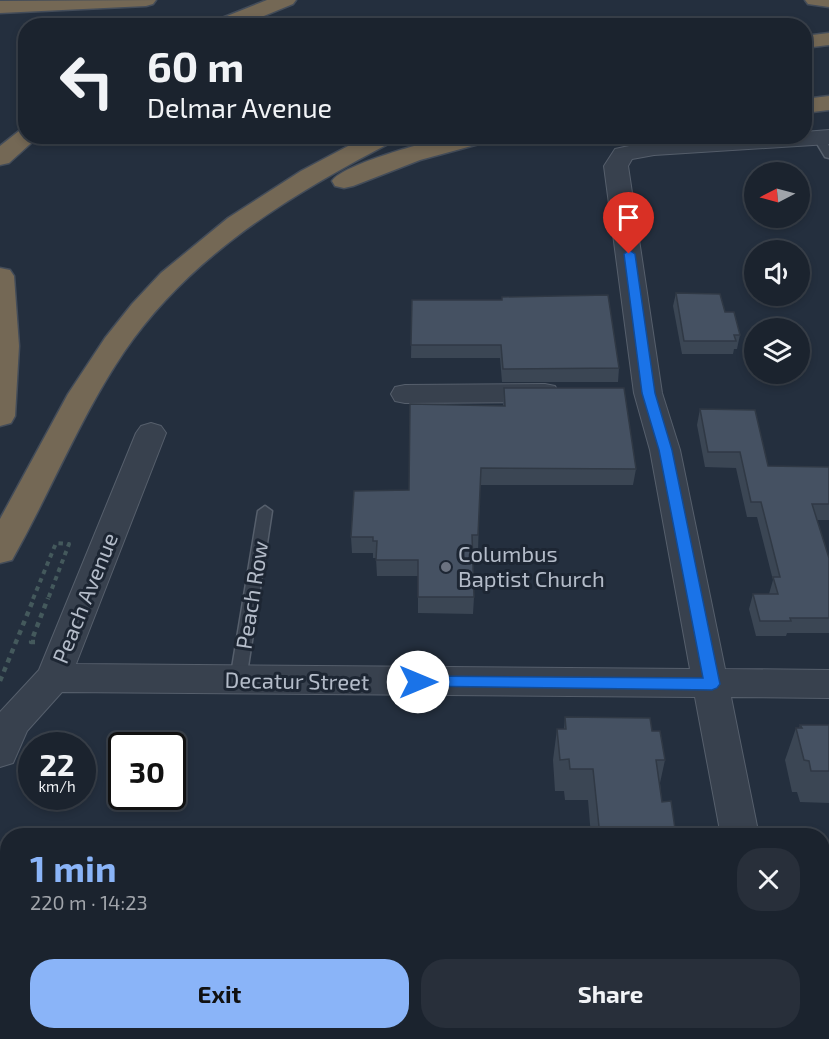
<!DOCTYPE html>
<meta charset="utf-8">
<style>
:root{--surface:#1b232e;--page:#282f3a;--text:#f1f3f6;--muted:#a0a4aa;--line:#39404a;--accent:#8ab4f8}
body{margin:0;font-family:"Exo 2",sans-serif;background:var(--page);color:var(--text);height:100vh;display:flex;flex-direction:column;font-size:22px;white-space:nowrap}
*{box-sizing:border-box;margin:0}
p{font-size:20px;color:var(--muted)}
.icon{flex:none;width:33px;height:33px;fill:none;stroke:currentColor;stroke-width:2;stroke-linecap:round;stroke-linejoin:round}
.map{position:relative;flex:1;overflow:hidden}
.drawer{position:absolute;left:0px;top:828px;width:830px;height:212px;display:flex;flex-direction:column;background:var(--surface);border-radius:24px 24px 0 0;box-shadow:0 3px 9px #0003,0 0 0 2px var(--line)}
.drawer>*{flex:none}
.hud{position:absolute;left:18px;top:18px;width:794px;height:126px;border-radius:24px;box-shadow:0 3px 9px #0003,0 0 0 2px var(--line);background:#1b232e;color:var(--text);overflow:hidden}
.needle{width:39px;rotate:264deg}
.buttons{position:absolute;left:744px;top:162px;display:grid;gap:12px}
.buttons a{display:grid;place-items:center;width:66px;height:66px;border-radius:50%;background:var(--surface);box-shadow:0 3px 9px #0003,0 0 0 2px var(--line);font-size:30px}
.speed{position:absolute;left:18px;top:732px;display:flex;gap:12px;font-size:30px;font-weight:700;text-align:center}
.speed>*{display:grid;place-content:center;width:78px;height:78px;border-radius:50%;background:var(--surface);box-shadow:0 3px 9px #0003,0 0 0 2px var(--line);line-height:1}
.speed small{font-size:15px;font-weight:400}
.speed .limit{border:3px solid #111;border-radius:9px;background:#fff;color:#111}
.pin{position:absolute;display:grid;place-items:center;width:51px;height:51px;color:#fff;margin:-62px -26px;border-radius:50% 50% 50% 0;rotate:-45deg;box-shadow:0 0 6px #0007}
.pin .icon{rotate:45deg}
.me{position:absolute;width:66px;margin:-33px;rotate:90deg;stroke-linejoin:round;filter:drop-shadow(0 0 4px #0008)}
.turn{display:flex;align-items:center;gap:21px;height:126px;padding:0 30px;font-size:27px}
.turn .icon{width:78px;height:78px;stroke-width:2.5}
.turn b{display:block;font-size:42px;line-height:51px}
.round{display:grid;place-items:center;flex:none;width:63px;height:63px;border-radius:24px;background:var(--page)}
.overview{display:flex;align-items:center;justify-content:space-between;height:102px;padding:0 30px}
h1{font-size:36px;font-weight:700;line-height:45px;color:var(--accent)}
.button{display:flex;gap:12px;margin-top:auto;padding:12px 30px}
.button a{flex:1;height:69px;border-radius:24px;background:var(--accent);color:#111;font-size:24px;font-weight:700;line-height:69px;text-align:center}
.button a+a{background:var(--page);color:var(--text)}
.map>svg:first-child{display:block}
</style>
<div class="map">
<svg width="829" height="1039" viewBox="0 0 829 1039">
<rect width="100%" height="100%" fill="#242f3e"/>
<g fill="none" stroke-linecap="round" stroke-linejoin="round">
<!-- service casing -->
<g stroke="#565f6c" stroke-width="3">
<path id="service" d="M818,134L822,135L829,146V158L825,157L813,137Z
M265,506L272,511L246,680L244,685L238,687L232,685L230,680L258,511Z
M822,846L829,847V863L822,862Z
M153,1032H199L196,1039H150Z
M317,1032H348L351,1039H320Z
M502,1032H522V1039H502Z"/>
</g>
<!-- minor casing -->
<g stroke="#565f6c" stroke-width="2">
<path id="minor" d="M829,130V144L654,155L632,159L628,166L662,393L680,450L725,669L829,670V698L731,697L759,836H721L695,697L62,692L27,731L13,763L0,767V712L39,670L136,433L141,426L151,423L161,426L166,433L76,664L690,669L650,450L634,393L604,166L615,149C676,134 741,136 804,136V132Z
M545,384L555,386L559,393L555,400L545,402L405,403L395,401L391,394L395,387L405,385Z
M755,1032H799L800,1039H756Z"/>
</g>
<!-- motorway casing -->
<g stroke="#434c59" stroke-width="3">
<path id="motorway" d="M156,0L153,4L146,6L0,13V1Z
M267,0H296L293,4L239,26H209L212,22Z
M805,0H829V7L808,4Z
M829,33V45L804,48V36Z
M829,96V110L804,113V99Z
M26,129V136H39L9,163L0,165V146L19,131Z
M367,136H398L394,141C293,193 190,255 124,352C80,417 51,491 12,560L0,563V519L68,394L105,338L132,304L161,273L228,218L301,171Z
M451,136H494L490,141L420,160L353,186L344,188L335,186L332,181C343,164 427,142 451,136Z
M0,268L10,270L14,276L19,346L15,416L11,423L0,426Z"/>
</g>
<!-- path-far1 -->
<path stroke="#44595c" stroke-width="4" stroke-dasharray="4.5 4.5" stroke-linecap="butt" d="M33,599L56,543L69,544L48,599"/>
<!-- path -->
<path stroke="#44595c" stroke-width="4.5" stroke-dasharray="5 5" stroke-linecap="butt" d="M35,642H31L48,598
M0,681L34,598"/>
<!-- service -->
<use href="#service" fill="#38414e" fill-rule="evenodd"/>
<!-- minor -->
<use href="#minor" fill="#38414e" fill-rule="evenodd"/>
<!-- motorway -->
<use href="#motorway" fill="#746855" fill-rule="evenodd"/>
</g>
<!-- wall -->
<path fill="#3b4654" d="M676,293L725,312L740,335L737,349H734L733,354H682L673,306Z
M412,300L619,368L618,382H502L500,358H411Z
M504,388L636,469L633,485H480L478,552H472L474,597L473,614L418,613V576H377L376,558H373V553H352L351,537L409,490L503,406Z
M700,409L768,466L829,467V520H817L829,558V633H787L786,636H756L749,609L753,594H769L773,580L757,517H747L736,468L705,467L697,425Z
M565,717L652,731L665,760L660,783L662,802L676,836H591L588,800H565L564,791H555L553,760L557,729H564Z
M800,725H829V803L800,802L797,792H792L785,760L796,728H799Z
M824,856H829V970L822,937V862Z
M615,1032H703L704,1039H616Z"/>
<!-- building -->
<path fill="#455162" stroke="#303945" stroke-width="1.5" d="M676,293L720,294L725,312H734L740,335H734L736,341H684Z
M608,295L619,368L503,369L501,345H411L412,300H502V297Z
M504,388H624L636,469L481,468L478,535H472L474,597H418V560H376L377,541H373V537H351L354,491L409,490L410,404L505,406Z
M700,409L755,410L768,466L829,467V504H812L829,558V618H790L791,621H760L753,594H778L773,577H780L761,502H751L740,452H708Z
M565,717L650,718L652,731H660L665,760H656L662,802L671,801L676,836H600L593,769H570L569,759L560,760L557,729H566Z
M800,725H829V771H811L809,761L804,760L796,728H802Z
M824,856H829V878Z
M622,1032H703L704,1039H623Z"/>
<!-- route -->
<path fill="#1a73e8" stroke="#114b97" stroke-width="1.5" d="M629,250L635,254L655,393L672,450L720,684L717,688L712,690L413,686L411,682L413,677L418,676L703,678L659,450L642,393L624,254Z"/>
<!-- markers -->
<circle fill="#6b7280" stroke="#1d2633" stroke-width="2" cx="446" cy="567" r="6"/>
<g text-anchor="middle" stroke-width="6" stroke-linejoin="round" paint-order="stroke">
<!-- poi labels -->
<g font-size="22" fill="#b4bcc9" stroke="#1d2633" text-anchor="start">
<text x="458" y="562">Columbus<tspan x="458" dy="25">Baptist Church</tspan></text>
</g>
<!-- street labels -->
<g font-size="22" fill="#b4bcc9" stroke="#1d2633">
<text transform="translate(252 595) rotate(-81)" y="8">Peach Row</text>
<text transform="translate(85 598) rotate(-68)" y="8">Peach Avenue</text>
<text transform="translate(297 681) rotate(1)" y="8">Decatur Street</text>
</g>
</g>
</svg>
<div class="buttons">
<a><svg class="needle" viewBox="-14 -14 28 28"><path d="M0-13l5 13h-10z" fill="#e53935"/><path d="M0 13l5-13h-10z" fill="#a0a4aa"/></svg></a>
<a><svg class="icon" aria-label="sound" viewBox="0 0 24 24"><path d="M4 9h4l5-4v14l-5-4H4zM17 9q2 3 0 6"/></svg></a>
<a><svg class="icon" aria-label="layers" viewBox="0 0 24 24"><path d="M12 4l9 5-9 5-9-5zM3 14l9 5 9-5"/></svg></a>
</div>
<div class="speed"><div>22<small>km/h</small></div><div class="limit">30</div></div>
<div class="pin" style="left:629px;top:254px;background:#d93025"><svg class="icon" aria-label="arrive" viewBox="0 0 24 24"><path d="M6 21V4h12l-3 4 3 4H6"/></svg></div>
<svg class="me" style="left:418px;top:682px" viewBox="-20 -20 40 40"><circle r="19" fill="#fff"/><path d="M0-13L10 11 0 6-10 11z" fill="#1a73e8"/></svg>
<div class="hud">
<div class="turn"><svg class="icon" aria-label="left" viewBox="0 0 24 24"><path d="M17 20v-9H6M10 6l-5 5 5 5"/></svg><div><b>60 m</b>Delmar Avenue</div></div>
</div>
<section class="drawer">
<div class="overview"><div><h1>1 min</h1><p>220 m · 14:23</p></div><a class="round"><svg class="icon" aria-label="close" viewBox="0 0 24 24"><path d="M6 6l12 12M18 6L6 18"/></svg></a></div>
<div class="button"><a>Exit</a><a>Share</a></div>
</section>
</div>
